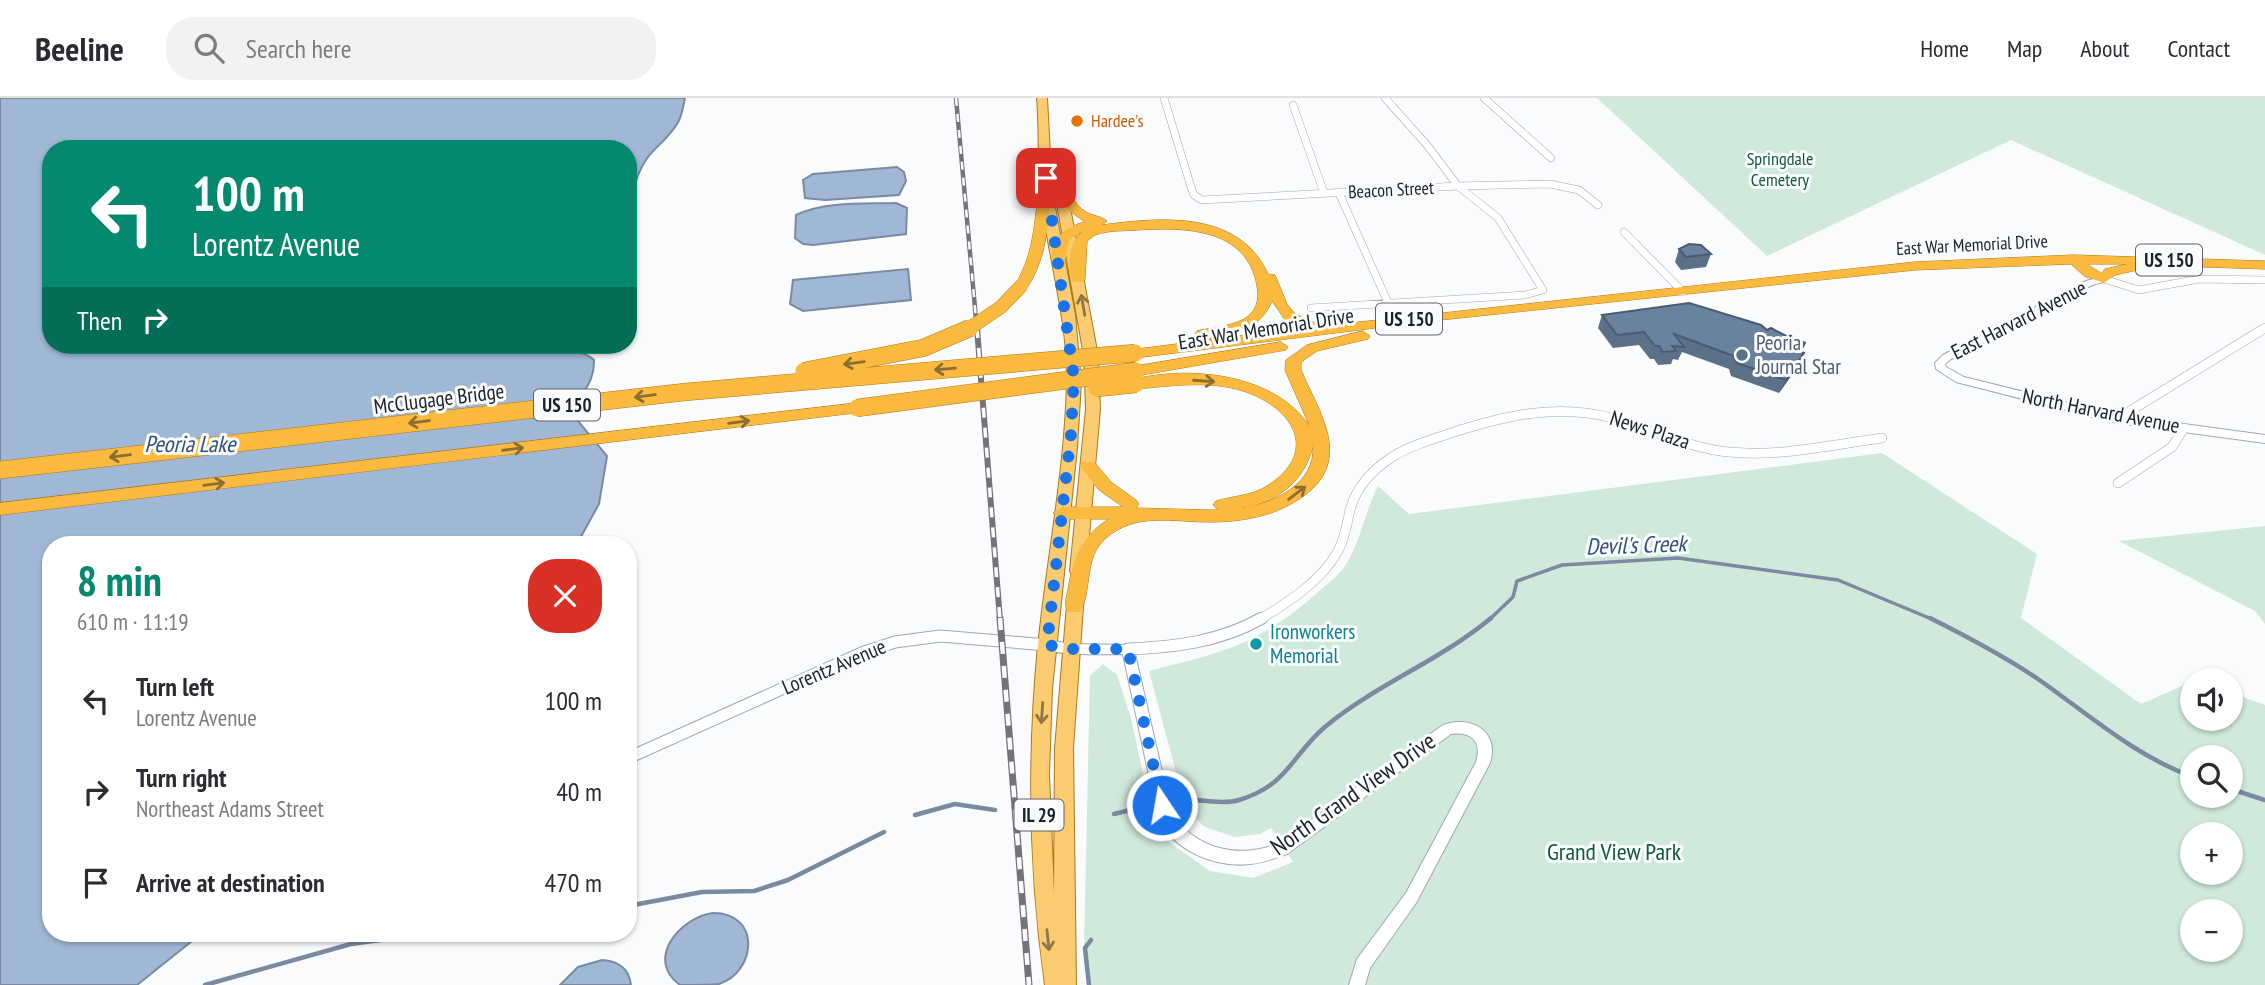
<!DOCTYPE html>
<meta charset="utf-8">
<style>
:root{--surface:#fff;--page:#f2f2f3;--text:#2b2b33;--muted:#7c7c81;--line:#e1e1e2;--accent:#05896e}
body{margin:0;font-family:"PT Sans Narrow",sans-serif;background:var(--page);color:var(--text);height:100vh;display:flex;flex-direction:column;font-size:26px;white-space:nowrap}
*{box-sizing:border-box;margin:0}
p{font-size:23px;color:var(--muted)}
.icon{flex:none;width:38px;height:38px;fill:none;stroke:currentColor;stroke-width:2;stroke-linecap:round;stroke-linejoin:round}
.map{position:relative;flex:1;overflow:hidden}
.panel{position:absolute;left:42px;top:438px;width:595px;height:406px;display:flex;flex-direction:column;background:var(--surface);border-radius:28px;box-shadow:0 2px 5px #0004}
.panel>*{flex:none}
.banner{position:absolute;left:42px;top:42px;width:595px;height:214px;border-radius:28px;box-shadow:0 2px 5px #0004;background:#05896e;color:#fff;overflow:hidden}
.buttons{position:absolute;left:2180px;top:570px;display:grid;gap:14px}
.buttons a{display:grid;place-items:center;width:63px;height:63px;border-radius:50%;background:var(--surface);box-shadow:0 2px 5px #0004;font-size:35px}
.pin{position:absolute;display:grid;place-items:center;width:60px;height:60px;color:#fff;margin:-30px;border-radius:14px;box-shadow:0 4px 10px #0006}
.me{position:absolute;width:77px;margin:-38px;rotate:348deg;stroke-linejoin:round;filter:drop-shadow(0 0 5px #0008)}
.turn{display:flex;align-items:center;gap:24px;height:147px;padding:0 35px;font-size:32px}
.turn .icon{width:91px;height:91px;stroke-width:2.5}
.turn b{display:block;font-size:49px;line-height:60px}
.then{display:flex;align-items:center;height:66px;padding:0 35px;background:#0003;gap:14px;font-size:26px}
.round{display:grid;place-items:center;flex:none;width:74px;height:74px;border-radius:28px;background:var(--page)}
.head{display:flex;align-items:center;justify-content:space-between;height:119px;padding:0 35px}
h1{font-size:42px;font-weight:800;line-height:52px;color:var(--accent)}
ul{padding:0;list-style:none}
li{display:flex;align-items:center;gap:21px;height:91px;padding:0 35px}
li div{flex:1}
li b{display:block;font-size:26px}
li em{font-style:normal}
header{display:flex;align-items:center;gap:42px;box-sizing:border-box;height:98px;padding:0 35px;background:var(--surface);border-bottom:2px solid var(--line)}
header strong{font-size:33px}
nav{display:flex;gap:38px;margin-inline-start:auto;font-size:24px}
.search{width:490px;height:63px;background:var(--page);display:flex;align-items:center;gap:18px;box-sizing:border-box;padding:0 24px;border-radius:28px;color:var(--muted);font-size:26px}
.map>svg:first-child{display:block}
</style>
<header>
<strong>Beeline</strong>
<div class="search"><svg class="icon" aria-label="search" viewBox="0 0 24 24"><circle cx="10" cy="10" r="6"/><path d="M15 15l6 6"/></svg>Search here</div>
<nav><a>Home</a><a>Map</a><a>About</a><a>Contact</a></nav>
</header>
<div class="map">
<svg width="2265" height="887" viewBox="0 0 2265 887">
<rect width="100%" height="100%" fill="#fafbfd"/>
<!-- green -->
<path fill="#cfe9db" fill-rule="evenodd" d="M1597,0H2265V157L2011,42L1767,158Z
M1882,355L2037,456L2021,520L2141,606L2193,583V621H2231V595L2265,607V887H1088L1084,849L1090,578L1103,566L1117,577L1131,620L1154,729L1169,744L1210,773L1253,780L1293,764L1271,730L1260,736L1234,739L1205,729L1186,712L1149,573C1221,555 1258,547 1316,496C1324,488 1336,480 1343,471C1361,445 1364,415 1378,388L1409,416ZM2193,660H2231V698H2193ZM2193,737H2231V775H2193ZM2193,814H2231V852H2193Z
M2265,428V526L2255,513L2119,443Z"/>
<!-- water -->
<path fill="#a0b7d6" stroke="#798aa1" stroke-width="2" d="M0,0H685C683,8 682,19 677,26C661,51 647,50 636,83C629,106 640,131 628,153V51H51V247H556C568,254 584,252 594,262C595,288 577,296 573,317L607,358L599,406L577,446H51V835H202L137,887H0Z
M897,69L904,74L906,83L899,97L825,102L805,100L803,82L813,76Z
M896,105L907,110L906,136L813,147L803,146L795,140L796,117C825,103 865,106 896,105Z
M908,171L911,202L803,213L790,206L793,182Z
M713,815C762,815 756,874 719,886C708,887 691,887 680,887C644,861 681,819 713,815Z
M602,862C618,863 629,870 631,887H560L578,869Z"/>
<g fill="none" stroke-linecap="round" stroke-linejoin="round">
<!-- stream-far1 -->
<path stroke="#798aa1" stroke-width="3.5" d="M1489,522L1513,499L1517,483L1562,467L1678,460L1838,482L1934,522"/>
<!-- stream -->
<path stroke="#798aa1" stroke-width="4.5" d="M1930,520C1968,539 2004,558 2038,581C2088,616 2135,658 2193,679
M2231,691L2265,702
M1167,703L1175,700C1192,701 1224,707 1239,702C1289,687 1292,656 1326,628C1377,586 1441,562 1491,520
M1114,716L1159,705
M915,717L955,706L995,712
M628,808L702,794L754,793L788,782L884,734
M205,887L351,846L432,835
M1089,887L1085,850L1091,842"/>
<!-- minor-far2 casing -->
<g stroke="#a0a8b1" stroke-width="8">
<path id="minor-far2" d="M1164,0L1191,89L1194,97L1202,102L1458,88L1550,86L1579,92L1598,107
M1484,0L1551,60
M1293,7L1324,95
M1339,95L1389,207
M1624,134L1683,194
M2104,181L2139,192L2199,181L2265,182
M1311,210L1525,197L1543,192L1498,120L1458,88L1427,47L1385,0
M2262,232L2265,230"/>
</g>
<!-- minor-far1 casing -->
<g stroke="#a0a8b1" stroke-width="10">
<path id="minor-far1" d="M2117,321L2265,230
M2118,385L2172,349L2184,330
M1259,522C1287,505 1322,483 1338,453C1345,440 1347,426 1350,412C1356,390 1372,372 1392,359C1410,348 1430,342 1451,335C1504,318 1557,305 1612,320C1651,331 1688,350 1729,354C1780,359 1831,347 1882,340"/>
</g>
<!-- minor casing -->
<g stroke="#a0a8b1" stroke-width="13">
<path id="minor" d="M1128,551C1175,549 1220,544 1262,520
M628,660L864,554L895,544L940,538L1047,547"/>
</g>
<!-- tertiary casing -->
<g stroke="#a0a8b1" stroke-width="2">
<path id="tertiary" d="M2104,178L2109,181L2107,183L2092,187L1951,261L1945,266L1946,269L1964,279L2117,317L2265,337V345L2117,325L1956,284L1936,271L1935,265L1943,257L2086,183Z
M1047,542L1071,546L1133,547L1172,717C1198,751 1237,761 1277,746L1443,627C1471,617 1500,633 1490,665L1416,805L1370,870L1365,887H1349L1357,861L1406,795L1476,664C1482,644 1472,633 1451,636L1287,756C1275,760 1263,765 1250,766C1215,770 1174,753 1158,720L1123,556C1096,556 1068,558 1042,551L1040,547L1042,543Z"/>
</g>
<!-- primary casing -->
<g stroke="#ac7918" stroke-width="2">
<path id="primary" d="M1037,0H1047L1052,93L1075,217L1081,284L1077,350L1052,591L1049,676L1054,795L1055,650L1068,495L1070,491H1082L1084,495L1073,650L1076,887H1045C1029,774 1027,662 1038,548C1047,460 1065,373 1067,284C1068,224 1050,166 1042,106C1037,71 1040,35 1037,0Z
M1059,80L1065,83L1098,258L1100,311L1086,473L1084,477H1072L1070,473L1086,311L1084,258L1053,83Z"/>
</g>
<!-- trunk casing -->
<g stroke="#ac7918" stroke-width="1">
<path id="trunk" d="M1046,72L1052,76L1061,75C1069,89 1072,106 1086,114C1093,118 1101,118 1107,123L1102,127C1161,119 1239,112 1268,176L1275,177L1287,206L1295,216L1322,228L1915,164L2073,157L2265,163V171L2143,167L2142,171L2115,177L2104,185L2084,178L2071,166L1915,172L1431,223L1135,260L1127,255L1130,252L1299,230L1285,222L1272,203C1262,230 1224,246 1197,239L1195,236L1197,233C1213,229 1229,229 1244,221C1256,214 1260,202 1257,188C1247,130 1185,129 1138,132C1124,133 1109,132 1095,137L1087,143L1085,181L1083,184H1073C1066,167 1069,141 1086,131L1069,142L1064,170H1054C1045,146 1063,129 1085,124L1067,111L1052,81C1048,120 1049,156 1027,190H1017L1015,187C1036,153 1035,115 1040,76ZM2087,166H2127L2105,171L2102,175Z
M1363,233L1370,238L1368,241L1317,253L1301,264V272C1319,314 1353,361 1305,397C1277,418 1243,424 1209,424C1173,424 1136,414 1106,440C1083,460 1093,490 1080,514H1068C1064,507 1066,500 1068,492C1073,461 1081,438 1109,421H1062L1053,415L1062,409H1123L1099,392L1080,368L1082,364H1094L1111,384L1136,402L1139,406L1136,410L1209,412H1218L1213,407L1216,403C1233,398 1251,398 1267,388C1321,354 1293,309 1243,293C1209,282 1171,288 1136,291L1131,290L1128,286L1131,282C1188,267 1275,275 1310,329L1285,272L1286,262L1307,247ZM1313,348C1316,386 1273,406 1241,410C1277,405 1305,383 1313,348Z
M1281,244L1288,249L1286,252L1136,278L1128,273L1136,268Z
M857,305L865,310L863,314L0,417V405Z"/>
</g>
<!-- minor-far2 -->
<use href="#minor-far2" stroke="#fff" stroke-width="7"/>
<!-- minor-far1 -->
<use href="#minor-far1" stroke="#fff" stroke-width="9"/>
<!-- minor -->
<use href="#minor" stroke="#fff" stroke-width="11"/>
<!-- tertiary -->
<use href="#tertiary" fill="#fff" fill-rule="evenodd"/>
<!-- primary -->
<use href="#primary" fill="#fbcb70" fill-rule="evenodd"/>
<!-- trunk -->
<use href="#trunk" fill="#faba40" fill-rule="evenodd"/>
<!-- rail-far2 casing -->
<g stroke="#727477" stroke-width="4.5">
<path id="rail-far2" d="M956,0L977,232"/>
</g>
<!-- rail-far1 casing -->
<g stroke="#727477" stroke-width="6">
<path id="rail-far1" d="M977,230L1000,522"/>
</g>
<!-- rail casing -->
<g stroke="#727477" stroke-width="7">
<path id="rail" d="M1000,520L1029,887"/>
</g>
<!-- rail-far2 -->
<use href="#rail-far2" stroke="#fafbfd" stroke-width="2.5" stroke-dasharray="8" stroke-linecap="butt"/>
<!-- rail-far1 -->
<use href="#rail-far1" stroke="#fafbfd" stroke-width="3.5" stroke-dasharray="10" stroke-linecap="butt"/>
<!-- rail -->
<use href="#rail" stroke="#fafbfd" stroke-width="4.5" stroke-dasharray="12" stroke-linecap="butt"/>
<!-- trunk-bridge-far1 casing -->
<g stroke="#ac7918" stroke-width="14" stroke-linecap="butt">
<path id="trunk-bridge-far1" d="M967,232L1001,209L1022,187"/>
</g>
<!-- trunk-bridge casing -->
<g stroke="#ac7918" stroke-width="18" stroke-linecap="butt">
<path id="trunk-bridge" d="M804,273L923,250L970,230
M1097,290L1136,286
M857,310L1136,273
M0,372L685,294L1135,255"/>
</g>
<!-- trunk-bridge-far1 -->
<use href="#trunk-bridge-far1" stroke="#faba40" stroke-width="13"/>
<!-- trunk-bridge -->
<use href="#trunk-bridge" stroke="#faba40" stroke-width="17"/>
</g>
<!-- wall -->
<path fill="#5a7188" d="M1679,151L1711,156L1706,169L1681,172L1675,164Z
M1602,217L1800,254L1804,255L1798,268L1779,295L1731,278L1729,271L1682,254L1678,262L1673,261L1671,266L1658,267L1654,261H1650L1639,247L1613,250L1598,230Z"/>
<!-- shaded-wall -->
<path fill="#4a5c6f" d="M1804,255L1798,268L1779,295L1786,282Z"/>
<!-- building -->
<path fill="#69839e" stroke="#4a5c6f" stroke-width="2" d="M1689,146L1701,147L1711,156L1686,159L1679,151Z
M1689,205L1761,227L1767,232L1771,230L1786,238L1790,237L1805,245L1800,254L1804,255L1786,282L1737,265L1734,258L1674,236L1684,249L1672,248L1676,253L1663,254L1659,248H1655L1644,234L1617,237L1602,217Z"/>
<!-- one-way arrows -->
<defs><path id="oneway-shaft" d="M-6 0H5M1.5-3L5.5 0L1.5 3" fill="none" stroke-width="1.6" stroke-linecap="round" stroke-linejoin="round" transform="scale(1.75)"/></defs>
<g stroke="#8c764a">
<use href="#oneway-shaft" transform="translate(1083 207) rotate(-100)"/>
<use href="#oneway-shaft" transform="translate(1042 615) rotate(94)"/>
<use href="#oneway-shaft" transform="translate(1048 842) rotate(84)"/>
</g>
<g stroke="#8c6e32">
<use href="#oneway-shaft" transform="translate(854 265) rotate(172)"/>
<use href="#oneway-shaft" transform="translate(945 271) rotate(175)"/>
<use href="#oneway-shaft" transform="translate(1204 283) rotate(4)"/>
<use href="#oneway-shaft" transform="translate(645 298) rotate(173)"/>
<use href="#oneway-shaft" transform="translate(419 324) rotate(173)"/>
<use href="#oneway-shaft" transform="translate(739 324) rotate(-7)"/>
<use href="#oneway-shaft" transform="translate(513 351) rotate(-7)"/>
<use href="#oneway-shaft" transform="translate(120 358) rotate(173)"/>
<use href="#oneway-shaft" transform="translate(214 386) rotate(-7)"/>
<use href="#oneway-shaft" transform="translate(1297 395) rotate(-37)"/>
</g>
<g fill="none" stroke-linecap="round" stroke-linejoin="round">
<!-- route -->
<path stroke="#1a73e8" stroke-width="12" stroke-dasharray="0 21.6" d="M1046,80L1074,280L1071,336L1047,547L1071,551H1128L1162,707"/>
</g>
<!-- markers -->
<circle fill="#e8710a" stroke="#fafbfd" stroke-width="2.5" cx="1077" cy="23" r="7"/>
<circle fill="#5c6f8a" stroke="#fafbfd" stroke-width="2.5" cx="1742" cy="257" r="7"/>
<circle fill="#0f9aa8" stroke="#fafbfd" stroke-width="2.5" cx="1256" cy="546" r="7"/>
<g text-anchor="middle" stroke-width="6" stroke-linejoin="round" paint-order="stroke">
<!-- far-food labels -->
<g font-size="18" fill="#c56008" stroke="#fafbfd" text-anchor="start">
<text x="1091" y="29">Hardee's</text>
</g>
<!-- far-park labels -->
<g font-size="18" fill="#11583e" stroke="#fafbfd">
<text x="1780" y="67">Springdale<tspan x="1780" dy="21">Cemetery</tspan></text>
</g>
<!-- far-street labels -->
<g font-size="18" fill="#1e2124" stroke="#fafbfd">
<text transform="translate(1391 92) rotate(-3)" y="6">Beacon Street</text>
<text transform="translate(1972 147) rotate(-3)" y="6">East War Memorial Drive</text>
</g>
<!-- shield labels -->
<g fill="#fafbfd" stroke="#606265" stroke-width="2">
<rect x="2136" y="146.5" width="66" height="31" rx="5"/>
<rect x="1376" y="205.5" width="66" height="31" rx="5"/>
<rect x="534" y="291.5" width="66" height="31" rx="5"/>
<rect x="1014.5" y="701.5" width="49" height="31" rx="5"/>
</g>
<g font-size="19" font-weight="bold" fill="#1e2124">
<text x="2169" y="169">US 150</text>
<text x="1409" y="228">US 150</text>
<text x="567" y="314">US 150</text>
<text x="1039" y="724">IL 29</text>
</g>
<!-- street labels -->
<g font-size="21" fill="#1e2124" stroke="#fafbfd">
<text transform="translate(2019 222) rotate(-27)" y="7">East Harvard Avenue</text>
<text transform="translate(1266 231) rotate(-9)" y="7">East War Memorial Drive</text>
<text transform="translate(439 301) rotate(-7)" y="7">McClugage Bridge</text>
<text transform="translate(2101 313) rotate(11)" y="7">North Harvard Avenue</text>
<text transform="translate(1650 332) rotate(18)" y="7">News Plaza</text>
<text transform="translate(834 569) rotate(-23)" y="7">Lorentz Avenue</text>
</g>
<!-- service labels -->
<g font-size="21" fill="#4e5e75" stroke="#fafbfd" text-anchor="start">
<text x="1756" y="252">Peoria<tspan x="1756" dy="24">Journal Star</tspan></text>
</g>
<!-- culture labels -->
<g font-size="21" fill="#0d838f" stroke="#fafbfd" text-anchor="start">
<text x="1270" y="541">Ironworkers<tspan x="1270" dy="24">Memorial</tspan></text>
</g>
<!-- water labels -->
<g font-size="23" font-style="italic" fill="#31507c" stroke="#fafbfd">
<text x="190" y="354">Peoria Lake</text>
<text transform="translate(1636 447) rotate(-2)" y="8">Devil's Creek</text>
</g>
<!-- near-street labels -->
<g font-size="24" fill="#1e2124" stroke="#fafbfd">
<text transform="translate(1353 696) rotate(-35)" y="8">North Grand View Drive</text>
</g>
<!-- near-park labels -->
<g font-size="24" fill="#11583e" stroke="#fafbfd">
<text x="1614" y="762">Grand View Park</text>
</g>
</g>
</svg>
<div class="buttons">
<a><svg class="icon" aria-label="sound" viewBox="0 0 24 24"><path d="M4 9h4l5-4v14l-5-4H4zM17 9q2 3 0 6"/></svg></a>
<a><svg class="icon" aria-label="search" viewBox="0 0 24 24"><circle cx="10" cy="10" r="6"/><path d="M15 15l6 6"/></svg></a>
<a>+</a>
<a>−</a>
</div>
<div class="pin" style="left:1046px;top:80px;background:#d93025"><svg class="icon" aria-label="arrive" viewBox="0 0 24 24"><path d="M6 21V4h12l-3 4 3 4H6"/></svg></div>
<svg class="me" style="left:1162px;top:707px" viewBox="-20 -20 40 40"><circle r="17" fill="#1a73e8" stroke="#fff" stroke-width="3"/><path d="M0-11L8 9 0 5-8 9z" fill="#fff"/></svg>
<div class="banner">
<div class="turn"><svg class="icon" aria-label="left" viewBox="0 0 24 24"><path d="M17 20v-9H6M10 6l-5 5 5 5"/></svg><div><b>100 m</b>Lorentz Avenue</div></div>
<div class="then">Then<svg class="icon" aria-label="right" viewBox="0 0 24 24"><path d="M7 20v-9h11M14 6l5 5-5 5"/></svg></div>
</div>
<section class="panel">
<div class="head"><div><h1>8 min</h1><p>610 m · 11:19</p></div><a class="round" style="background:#d93025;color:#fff"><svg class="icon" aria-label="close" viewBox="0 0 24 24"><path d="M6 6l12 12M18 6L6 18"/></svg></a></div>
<ul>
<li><svg class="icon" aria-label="left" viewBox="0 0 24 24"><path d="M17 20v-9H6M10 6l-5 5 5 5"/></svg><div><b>Turn left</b><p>Lorentz Avenue</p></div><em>100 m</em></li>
<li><svg class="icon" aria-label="right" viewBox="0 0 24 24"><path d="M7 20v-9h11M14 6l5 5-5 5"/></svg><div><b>Turn right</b><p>Northeast Adams Street</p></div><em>40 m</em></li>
<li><svg class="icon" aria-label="arrive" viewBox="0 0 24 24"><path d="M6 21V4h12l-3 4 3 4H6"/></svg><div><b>Arrive at destination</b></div><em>470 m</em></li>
</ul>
</section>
</div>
